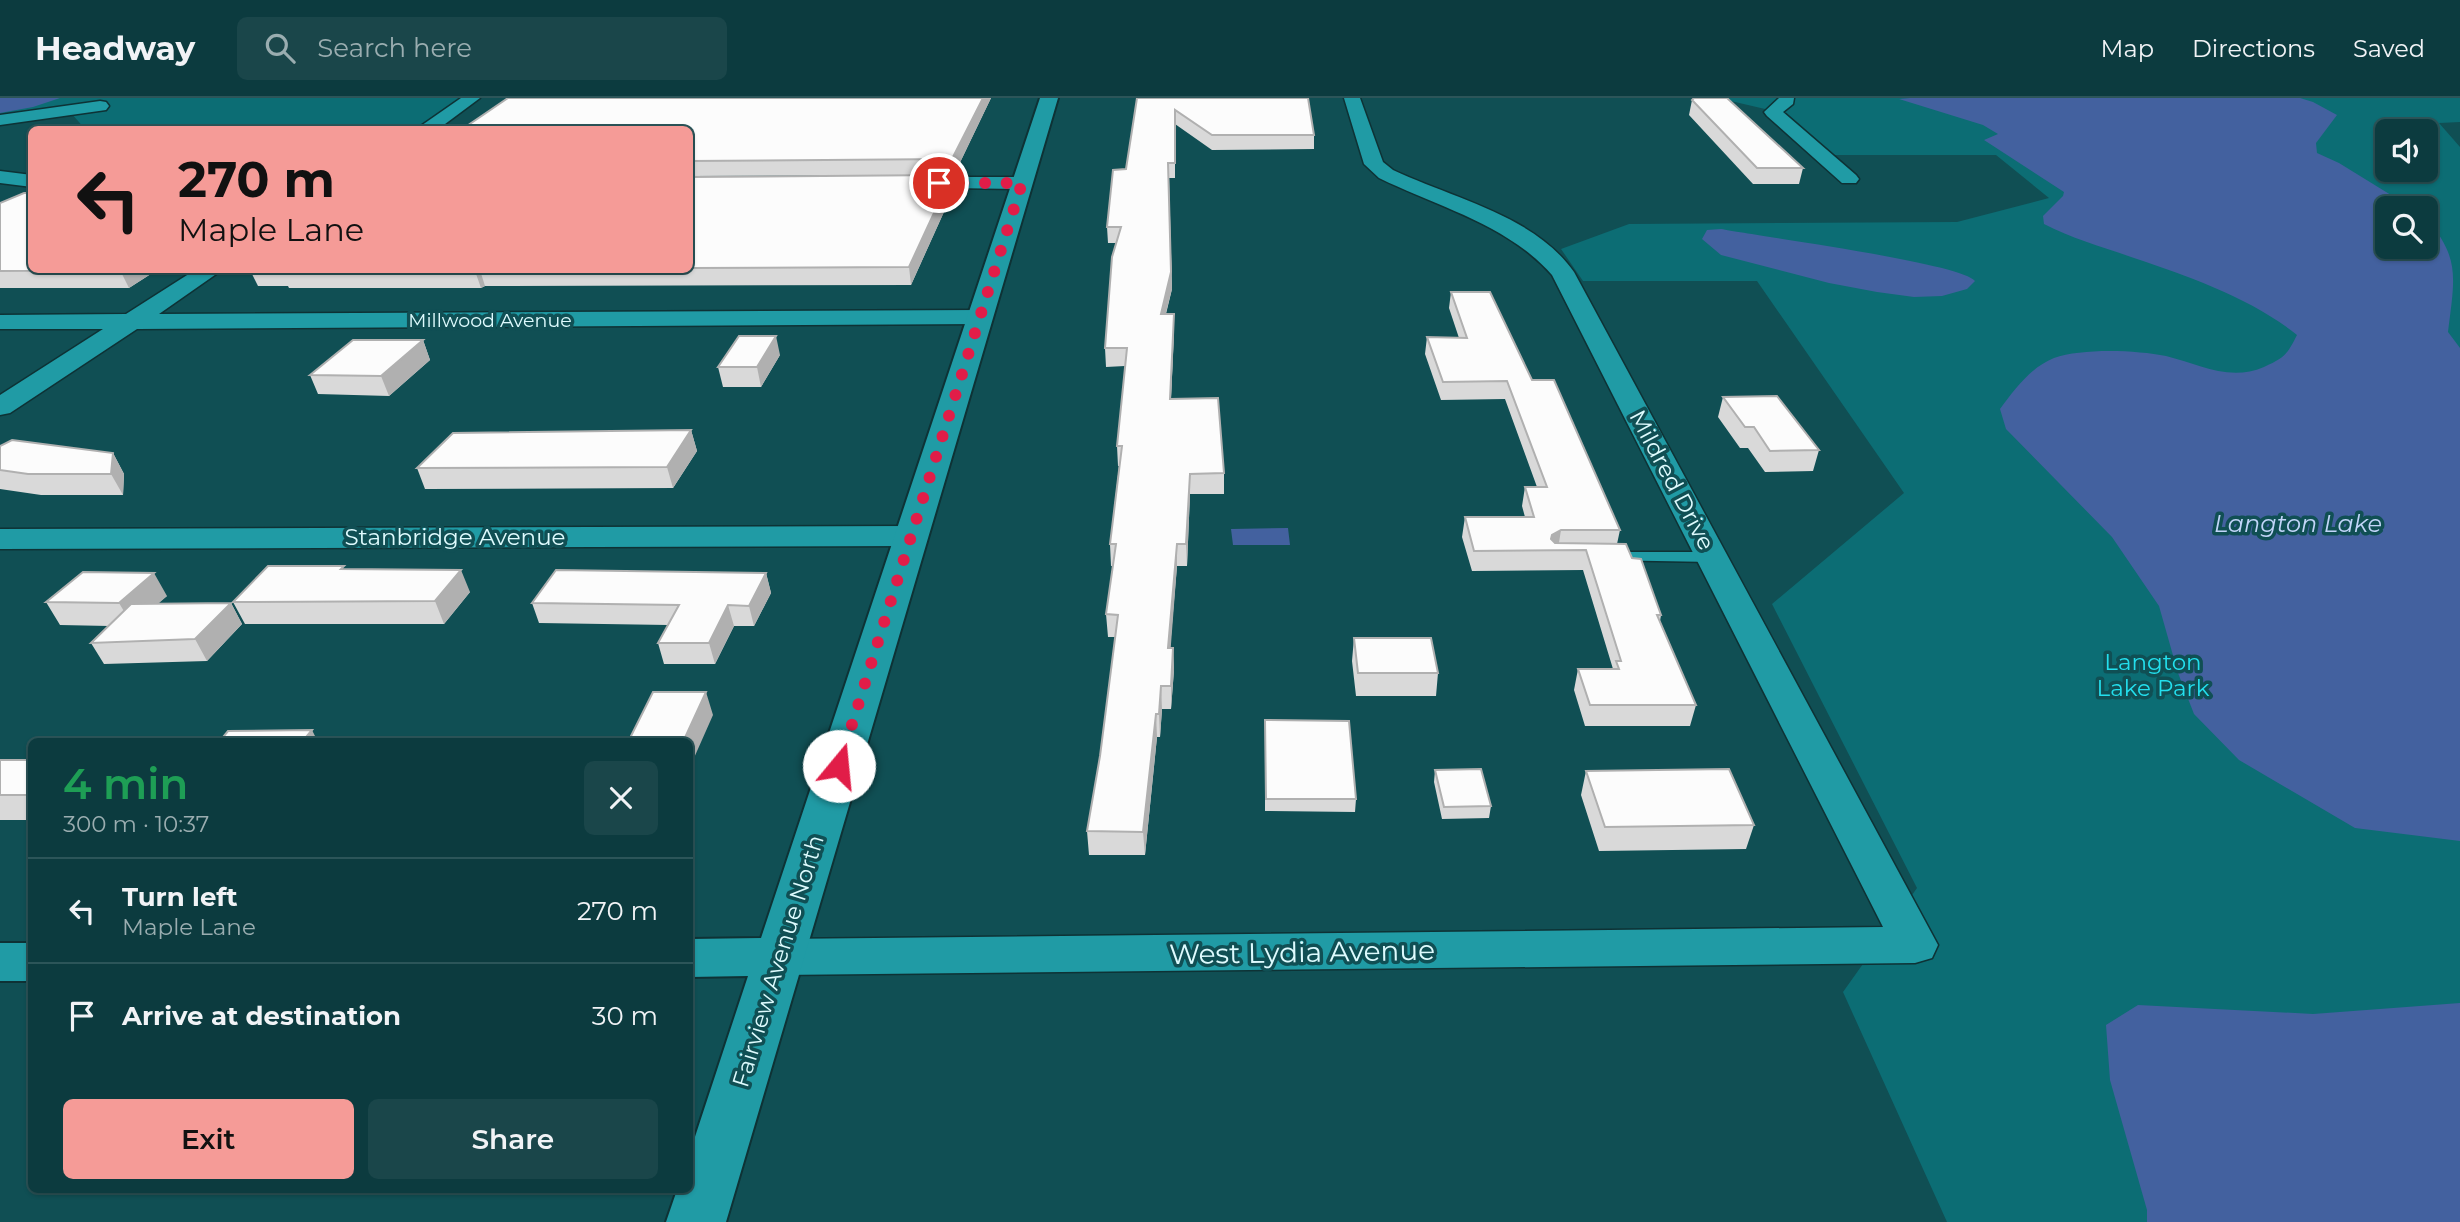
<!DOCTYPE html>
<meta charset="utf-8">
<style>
:root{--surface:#0c3b3f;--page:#1a464a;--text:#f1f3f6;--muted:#9aadb0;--line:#2c5559;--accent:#f59b97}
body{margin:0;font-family:Montserrat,sans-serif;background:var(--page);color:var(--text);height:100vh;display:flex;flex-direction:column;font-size:26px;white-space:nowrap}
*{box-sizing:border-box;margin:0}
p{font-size:23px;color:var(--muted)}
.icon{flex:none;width:38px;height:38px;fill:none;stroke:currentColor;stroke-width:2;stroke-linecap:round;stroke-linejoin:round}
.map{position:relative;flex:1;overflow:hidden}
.panel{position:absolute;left:28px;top:640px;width:665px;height:455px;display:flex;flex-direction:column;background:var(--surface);border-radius:10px;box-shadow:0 2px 5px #0004,0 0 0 2px var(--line)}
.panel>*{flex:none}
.top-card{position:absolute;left:28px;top:28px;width:665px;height:147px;border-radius:10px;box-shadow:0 2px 5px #0004,0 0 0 2px var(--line);background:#f59b97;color:#111;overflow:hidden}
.tools{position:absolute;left:2375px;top:21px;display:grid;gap:14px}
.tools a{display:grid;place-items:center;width:63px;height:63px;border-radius:10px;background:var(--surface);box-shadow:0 2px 5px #0004,0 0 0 2px var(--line);font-size:35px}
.pin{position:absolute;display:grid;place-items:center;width:60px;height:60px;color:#fff;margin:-30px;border:4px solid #fff;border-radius:50%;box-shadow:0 2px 7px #0007}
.me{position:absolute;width:77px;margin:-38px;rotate:17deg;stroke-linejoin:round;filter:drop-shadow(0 0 5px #0008)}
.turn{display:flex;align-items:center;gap:24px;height:147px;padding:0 35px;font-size:32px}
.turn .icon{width:91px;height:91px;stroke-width:2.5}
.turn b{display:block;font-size:49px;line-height:60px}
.round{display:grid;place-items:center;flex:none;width:74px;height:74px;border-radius:10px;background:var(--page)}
.head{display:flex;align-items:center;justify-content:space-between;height:119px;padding:0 35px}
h1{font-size:42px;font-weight:600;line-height:52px;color:#1e9e55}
.button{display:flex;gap:14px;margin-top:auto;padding:14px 35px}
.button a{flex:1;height:80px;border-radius:10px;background:var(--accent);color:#111;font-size:28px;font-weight:600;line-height:80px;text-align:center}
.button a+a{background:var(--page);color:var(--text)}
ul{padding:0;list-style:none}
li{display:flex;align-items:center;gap:21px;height:105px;padding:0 35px;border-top:2px solid var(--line)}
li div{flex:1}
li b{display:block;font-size:26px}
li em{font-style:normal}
header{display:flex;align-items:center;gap:42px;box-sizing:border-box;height:98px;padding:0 35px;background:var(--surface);border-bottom:2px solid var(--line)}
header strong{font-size:33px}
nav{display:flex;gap:38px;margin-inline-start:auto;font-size:24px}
.search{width:490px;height:63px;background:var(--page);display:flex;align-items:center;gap:18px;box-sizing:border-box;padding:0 24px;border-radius:10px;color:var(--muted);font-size:26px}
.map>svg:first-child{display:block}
</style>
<header>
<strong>Headway</strong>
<div class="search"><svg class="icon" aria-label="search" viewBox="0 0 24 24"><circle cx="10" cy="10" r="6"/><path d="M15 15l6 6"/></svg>Search here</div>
<nav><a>Map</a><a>Directions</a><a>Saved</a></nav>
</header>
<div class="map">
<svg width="2460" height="1124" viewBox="0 0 2460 1124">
<rect width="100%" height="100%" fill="#104f54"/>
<!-- green -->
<path fill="#0c6d74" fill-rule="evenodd" d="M0,0H463L412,32L85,31L65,8L0,20Z
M1718,0H2460V24L2439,25L2460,49V1124H1947L1843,894L1917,790L1772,506L1904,395L1757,183H1583L1561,151L1629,126L1957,124L2049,100L1996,57H1833L1787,16ZM2387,33H2426V72H2387ZM2387,110H2426V149H2387Z"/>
<!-- water -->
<path fill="#43619f" d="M0,0H60L33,9L0,15Z
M1910,0H2300L2313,4L2337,17L2316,45L2317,55L2339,65L2412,110H2387V149H2426V120C2460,160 2455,178 2448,234L2460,250V743L2355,730L2239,662L2194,616L2178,575L2159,508L2112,439L2006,331L2000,311C2014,292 2031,269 2054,260C2082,250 2136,252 2166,258C2199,266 2229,284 2264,269C2284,260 2287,257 2297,237C2251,200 2190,179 2134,160C2103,149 2073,141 2044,126L2043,118L2063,98L2064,94L1984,42L1998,36L1983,27L1899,1Z
M1721,131C1757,138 1961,165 1975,183L1967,191L1942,198L1914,199L1877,194L1829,185L1721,157L1702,141L1707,132Z
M1288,430L1290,447H1233L1231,431Z
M2460,905V1124H2147V1112L2110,982L2106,927L2138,907L2313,916Z"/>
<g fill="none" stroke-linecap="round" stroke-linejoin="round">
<!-- lane casing -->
<g stroke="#0e3235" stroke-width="3">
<path id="lane" d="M1607,454H1712L1720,459L1712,464L1601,462L1599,459Z"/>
</g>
<!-- street casing -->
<g stroke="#0e3235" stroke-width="3">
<path id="street" d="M461,0H480L437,32H415Z
M1344,0H1360L1383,64L1393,72C1452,100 1534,117 1574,174L1938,847L1932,860L1915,865L779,877L762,872L755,859L762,846L779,841L1883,829L1552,177C1507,126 1438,109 1379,80L1364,66Z
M1779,0H1794L1793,6L1783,14L1856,77L1859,81L1856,85H1842L1767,18L1764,14Z
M100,3L106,4L109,8L106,12L0,27V17Z
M0,73L32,77V89L0,85Z
M887,79H1022L1029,81L1032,85L1029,89L1022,91L880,89L877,85L880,81Z
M195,172H222L159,216L980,212L989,214L992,219L989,224L980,226L137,231L10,315L0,317V297L103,231H0V217L126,216Z
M911,428L922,431L927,438L922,445L911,448L0,451V431Z"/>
</g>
<!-- secondary casing -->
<g stroke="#0e3235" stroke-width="4">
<path id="secondary" d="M1040,0H1058L726,1124H666L677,1092H690V1054L748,878L690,879V841L761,840Z
M0,845H32V883H0Z"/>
</g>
<!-- lane -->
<use href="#lane" fill="#209ba5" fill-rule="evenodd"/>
<!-- street -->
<use href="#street" fill="#209ba5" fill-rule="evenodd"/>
<!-- secondary -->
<use href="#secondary" fill="#209ba5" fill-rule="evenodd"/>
</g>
<!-- wall -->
<path fill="#d9d9d9" d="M991,0L954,77H943L948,105L911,187L485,188L481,190H289L288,188H258L250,172H690V79L936,77L690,78V32Z
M1137,0L1314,37V51L1212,52L1175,26V80H1169L1172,191L1166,216L1174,234L1171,301L1224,375V396H1190L1187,468H1177L1170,550H1173L1174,572L1171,611H1162L1160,639H1157L1145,757H1089L1087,733L1100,658L1116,539H1108L1106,516L1113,468H1111L1110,446L1119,368H1118L1117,348L1125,268L1106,269L1105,250L1116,145H1108L1107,129L1126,71Z
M1692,2L1803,70L1799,86H1753L1689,17Z
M0,105L32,172H157L129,190H0Z
M1451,194L1532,282L1620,432L1617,446L1632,460L1661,517L1660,523L1696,607L1690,628H1585L1574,592L1578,571H1613L1583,472L1472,473L1462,439L1465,419H1525L1522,408L1525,389H1537L1505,301L1441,302L1425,256L1427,239L1459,240L1449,210Z
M423,242L430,262L389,298L318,296L310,277Z
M780,257L761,289H723L718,269Z
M1723,299L1819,352L1813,373L1765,374L1748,350H1740L1718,319Z
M691,332L697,353L673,390L425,391L417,370Z
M0,348L113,355L124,376L123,397H41L0,391Z
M345,471L470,494L444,526H245L233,504Z
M766,475L771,495L754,528H734L715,566H664L658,545L668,527L539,525L532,505Z
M167,498L158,505H231L242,526L207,563L104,566L91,545L109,528L60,527L46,504Z
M1354,540L1438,575L1436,598H1356L1352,563Z
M1265,622L1356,701L1355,714L1265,713Z
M0,662H32V722H0Z
M1435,672L1491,708L1489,720L1442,721L1434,684Z
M1586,673L1754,727L1746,751L1599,753L1581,697Z"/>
<!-- shaded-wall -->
<path fill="#b0b0b0" d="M983,0H991L954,77L952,61Z
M1168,65L1172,191L1161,234V216Z
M943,77L948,105L911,187L909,169L936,89Z
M120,172H157L129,190Z
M478,172H480L485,188L481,190L475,173Z
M1174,216V234L1170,320V301Z
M776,238L780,257L761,289L757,269Z
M423,242L430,262L389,298L381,278Z
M691,332L697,353L673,390L667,369Z
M113,355L124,376L123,397L111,376Z
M1190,376V396L1187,468L1186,446Z
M1561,432L1558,451L1549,452L1552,437Z
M1177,446V468L1169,572L1168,550Z
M461,472L470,494L444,526L435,503Z
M154,475L167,498L133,528L119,505Z
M766,475L771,495L754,528L749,508Z
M231,505L242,526L207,563L195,541Z
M728,507L734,528L715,566L709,545Z
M1173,550L1174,572L1171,611V588Z
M1161,588L1162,611L1160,639L1159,616Z
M706,594L713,617L690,669V644H683Z
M1156,616L1157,639L1145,757L1143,734Z
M312,632L318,644H302Z"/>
<!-- building -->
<path fill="#fcfcfc" stroke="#b0b0b0" stroke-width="2" d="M508,0H983L952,61L690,63V32H461Z
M1137,0H1308L1314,37H1212L1175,12V65H1168L1171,174L1161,216H1174L1170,301L1218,300L1224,375L1190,376L1186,446H1177L1168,550H1173L1171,588H1161L1159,616H1156L1143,734L1087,733L1100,658L1118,517L1106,516L1116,446H1110L1122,348H1117L1127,250H1105L1112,159L1121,129H1107L1113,72L1126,71Z
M1694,0H1727L1803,70H1757L1692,2Z
M943,77L936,89H946L909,169L690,170V79Z
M24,95H32V172H121L0,173V105Z
M283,172H478L475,173H281Z
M1451,194H1490L1532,282H1554L1620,432H1561L1552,437L1551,441L1555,445L1626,446L1632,460L1641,461L1661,517H1657L1696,607H1590L1578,571H1619L1616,563H1621L1586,452L1474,453L1465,419H1534L1525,389H1547L1507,283L1443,284L1427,239L1467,240Z
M739,238H776L757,269H718Z
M353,242H423L381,278L310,277Z
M1777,298L1819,352L1770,353L1754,329H1745L1723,299Z
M691,332L667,369L417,370L453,335Z
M12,342L113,355L111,376H28L0,372V348Z
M268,468H344L341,471L461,472L435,503L233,504Z
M556,472L766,475L749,508L728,507L709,545H658L679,507L532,505Z
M83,474L154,475L119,505L46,504Z
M231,505L195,541L91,545L131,506Z
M1354,540H1431L1438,575H1358Z
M653,594H706L683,644H628Z
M1265,622L1349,623L1356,701H1266Z
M312,632L302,644H219L228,633Z
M0,662H32V697H0Z
M1481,671L1491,708L1444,709L1435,672Z
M1729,671L1754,727L1605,729L1586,673Z"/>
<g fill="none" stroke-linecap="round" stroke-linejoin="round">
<!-- route -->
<path stroke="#e11d48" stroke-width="12" stroke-dasharray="0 21.6" d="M839,668L1022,85H939"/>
</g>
<g text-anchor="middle" stroke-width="7" stroke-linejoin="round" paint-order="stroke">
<!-- far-street labels -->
<g font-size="19" fill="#defbfe" stroke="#104f54">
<text x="490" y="229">Millwood Avenue</text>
</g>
<!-- street labels -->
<g font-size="23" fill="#defbfe" stroke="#104f54">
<text transform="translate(1672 382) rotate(62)" y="8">Mildred Drive</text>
<text x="455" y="447">Stanbridge Avenue</text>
<text transform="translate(778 863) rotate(-73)" y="8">Fairview Avenue North</text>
</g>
<!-- park labels -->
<g font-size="23" fill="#23dfed" stroke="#104f54">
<text x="2153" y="572">Langton<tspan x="2153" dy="26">Lake Park</tspan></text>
</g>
<!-- water labels -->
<g font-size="24" font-style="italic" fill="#c2d5f9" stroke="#104f54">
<text x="2298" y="434">Langton Lake</text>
</g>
<!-- near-street labels -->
<g font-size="28" fill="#defbfe" stroke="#104f54">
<text transform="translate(1302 854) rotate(-1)" y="10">West Lydia Avenue</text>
</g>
</g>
</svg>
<div class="tools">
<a><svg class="icon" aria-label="sound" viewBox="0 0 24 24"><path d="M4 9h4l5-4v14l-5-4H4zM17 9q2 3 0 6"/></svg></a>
<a><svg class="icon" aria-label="search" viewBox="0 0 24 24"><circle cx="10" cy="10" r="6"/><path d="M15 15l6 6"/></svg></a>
</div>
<div class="pin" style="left:939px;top:85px;background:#d93025"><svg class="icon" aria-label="arrive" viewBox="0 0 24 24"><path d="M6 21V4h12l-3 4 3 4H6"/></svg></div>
<svg class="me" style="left:839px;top:668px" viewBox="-20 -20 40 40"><circle r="19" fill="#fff"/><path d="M0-13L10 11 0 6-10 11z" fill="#e11d48"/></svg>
<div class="top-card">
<div class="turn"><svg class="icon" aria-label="left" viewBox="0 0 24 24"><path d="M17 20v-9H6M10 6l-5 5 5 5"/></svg><div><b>270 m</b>Maple Lane</div></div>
</div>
<section class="panel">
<div class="head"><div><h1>4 min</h1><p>300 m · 10:37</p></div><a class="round"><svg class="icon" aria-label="close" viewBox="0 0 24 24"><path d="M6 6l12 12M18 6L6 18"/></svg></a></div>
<ul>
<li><svg class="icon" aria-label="left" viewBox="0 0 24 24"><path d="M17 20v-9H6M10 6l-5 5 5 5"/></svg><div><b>Turn left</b><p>Maple Lane</p></div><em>270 m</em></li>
<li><svg class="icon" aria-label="arrive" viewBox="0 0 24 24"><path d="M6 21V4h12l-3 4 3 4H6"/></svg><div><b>Arrive at destination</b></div><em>30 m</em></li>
</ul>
<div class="button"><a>Exit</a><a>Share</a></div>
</section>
</div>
